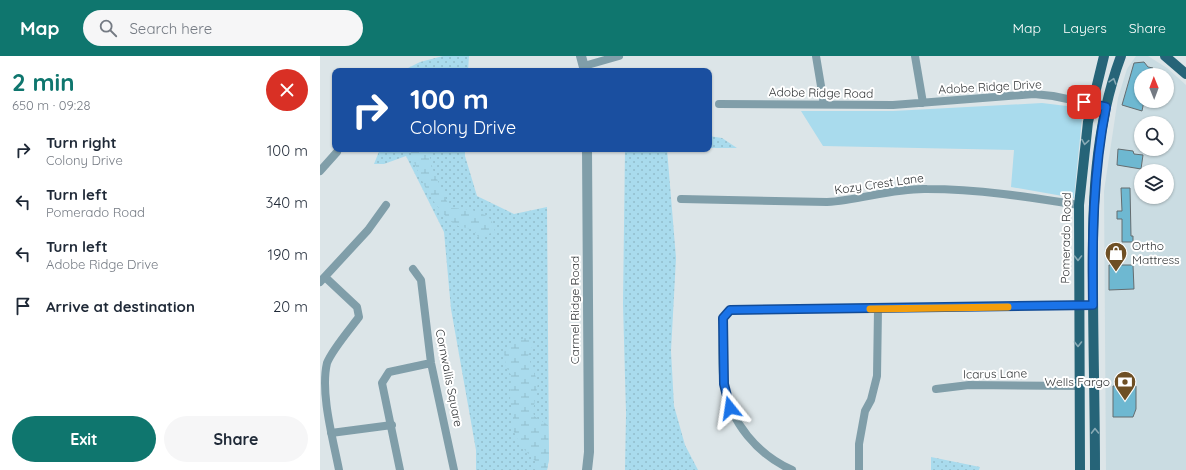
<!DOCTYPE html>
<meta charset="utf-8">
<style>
:root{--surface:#fff;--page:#f6f6f7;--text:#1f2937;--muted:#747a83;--accent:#0f766e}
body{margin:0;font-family:Quicksand,sans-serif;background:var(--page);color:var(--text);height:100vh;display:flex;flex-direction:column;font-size:15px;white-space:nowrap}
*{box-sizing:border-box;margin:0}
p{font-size:13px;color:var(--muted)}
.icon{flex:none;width:22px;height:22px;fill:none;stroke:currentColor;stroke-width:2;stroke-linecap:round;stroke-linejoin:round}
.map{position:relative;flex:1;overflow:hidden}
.details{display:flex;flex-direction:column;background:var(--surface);width:320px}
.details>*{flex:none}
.guide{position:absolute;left:12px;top:12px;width:380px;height:84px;border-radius:8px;box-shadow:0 1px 3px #0004;background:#1a4fa0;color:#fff;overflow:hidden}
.needle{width:26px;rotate:359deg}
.buttons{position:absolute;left:814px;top:12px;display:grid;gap:8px}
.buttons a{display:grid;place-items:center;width:40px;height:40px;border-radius:50%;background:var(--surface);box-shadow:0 1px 3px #0004;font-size:20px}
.pin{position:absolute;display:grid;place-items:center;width:34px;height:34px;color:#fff;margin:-17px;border-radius:8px;box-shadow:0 2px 6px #0006}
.me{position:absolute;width:44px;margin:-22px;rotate:345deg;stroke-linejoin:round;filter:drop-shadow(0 0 3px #0008)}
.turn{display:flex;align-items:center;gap:14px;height:84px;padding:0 12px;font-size:18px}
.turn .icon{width:52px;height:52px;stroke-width:2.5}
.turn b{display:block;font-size:28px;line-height:34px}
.round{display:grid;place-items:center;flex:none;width:42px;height:42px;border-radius:21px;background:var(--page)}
.overview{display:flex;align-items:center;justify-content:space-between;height:68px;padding:0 12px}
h1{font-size:24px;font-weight:800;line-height:30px;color:var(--accent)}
.cta{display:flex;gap:8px;margin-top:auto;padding:8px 12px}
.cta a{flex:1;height:46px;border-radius:24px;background:var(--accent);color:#fff;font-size:16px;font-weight:800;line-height:46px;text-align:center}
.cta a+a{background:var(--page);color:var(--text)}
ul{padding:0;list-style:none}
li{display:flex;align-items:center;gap:12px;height:52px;padding:0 12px}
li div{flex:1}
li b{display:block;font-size:15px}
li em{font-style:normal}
header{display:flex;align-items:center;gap:24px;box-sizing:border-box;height:56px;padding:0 20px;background:var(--accent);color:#fff}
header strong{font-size:19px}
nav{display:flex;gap:22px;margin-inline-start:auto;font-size:14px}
.search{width:280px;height:36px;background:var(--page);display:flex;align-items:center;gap:10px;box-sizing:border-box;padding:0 14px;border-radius:22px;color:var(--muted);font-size:15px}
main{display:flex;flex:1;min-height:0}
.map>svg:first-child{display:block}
</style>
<header>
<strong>Map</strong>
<div class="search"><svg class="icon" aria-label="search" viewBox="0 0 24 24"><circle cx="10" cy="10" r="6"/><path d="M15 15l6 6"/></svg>Search here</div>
<nav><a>Map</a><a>Layers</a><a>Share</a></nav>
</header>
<main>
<section class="details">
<div class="overview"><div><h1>2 min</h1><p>650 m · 09:28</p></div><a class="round" style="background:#d93025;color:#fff"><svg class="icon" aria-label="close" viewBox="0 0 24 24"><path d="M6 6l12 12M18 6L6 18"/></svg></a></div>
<ul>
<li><svg class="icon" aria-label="right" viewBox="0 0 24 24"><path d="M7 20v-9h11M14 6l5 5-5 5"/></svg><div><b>Turn right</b><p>Colony Drive</p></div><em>100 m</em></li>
<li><svg class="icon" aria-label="left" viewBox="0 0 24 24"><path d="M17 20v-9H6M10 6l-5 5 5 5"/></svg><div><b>Turn left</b><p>Pomerado Road</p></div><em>340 m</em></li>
<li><svg class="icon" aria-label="left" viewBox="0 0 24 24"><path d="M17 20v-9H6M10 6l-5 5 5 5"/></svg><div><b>Turn left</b><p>Adobe Ridge Drive</p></div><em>190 m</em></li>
<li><svg class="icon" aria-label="arrive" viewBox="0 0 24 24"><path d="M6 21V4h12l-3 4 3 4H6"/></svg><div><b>Arrive at destination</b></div><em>20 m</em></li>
</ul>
<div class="cta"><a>Exit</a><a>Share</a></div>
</section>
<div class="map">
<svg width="866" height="414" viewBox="0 0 866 414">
<defs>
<pattern id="grass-dots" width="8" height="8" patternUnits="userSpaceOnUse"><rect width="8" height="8" fill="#a9dbed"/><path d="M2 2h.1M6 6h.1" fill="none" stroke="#92bdcc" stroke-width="1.8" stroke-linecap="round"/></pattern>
<pattern id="wetland-marsh" width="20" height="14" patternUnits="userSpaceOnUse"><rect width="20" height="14" fill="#a9dbed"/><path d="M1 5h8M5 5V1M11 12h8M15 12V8" fill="none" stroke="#92bdcc"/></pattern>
</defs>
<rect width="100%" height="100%" fill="#dce5e8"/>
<!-- built -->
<path fill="#cadce2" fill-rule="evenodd" d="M816,0H828L847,12L866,29V414H786L784,135L798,42L807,13ZM821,19H847V45H821ZM821,67H847V93H821ZM821,115H847V141H821Z"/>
<!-- grass -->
<path fill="url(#grass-dots)" d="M123,0H149L148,15H82L100,6Z
M389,80L402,82L417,92H389Z
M60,93H145V100L157,140L194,158L227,151L229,403L227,414H156V394L131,253L124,176L86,100L64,108H54Z
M305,93H347L356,202L351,295L354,350L365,389L378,414H305L306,357L303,248Z
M611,401L660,411L659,414H611Z"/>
<!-- wetland -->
<path fill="url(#wetland-marsh)" d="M90,93H108L113,114L130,152C142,152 163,154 171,164C173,167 174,173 175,176L158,181L154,174C147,171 139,172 133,167C127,163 115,148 111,141C106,135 90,99 90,93Z
M205,282L212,285L213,287L208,300L218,327L213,355L214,360L228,369L229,403L227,414H217L216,406L201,390L194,376L192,368L194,361L190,345L191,319L186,311L184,296L190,287Z"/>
<!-- green -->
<path fill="#a9dbed" d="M722,47L763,52L754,142L691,131L694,94L503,90L481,55H573Z"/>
<!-- building -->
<path fill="#6eb8d1" stroke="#646c6f" d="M824,6L828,11L833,12L831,19H821V45H824L822,55L802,49L814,7Z
M798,93L813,95L814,98L823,99L821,113L797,109Z
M801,132H810L811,180H813V186H802V163H797V155H802Z
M789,209H813L814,233L789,234Z
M793,330H816V353L813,361H793Z"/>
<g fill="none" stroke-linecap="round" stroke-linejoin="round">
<!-- minor -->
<path stroke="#809ea9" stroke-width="8" d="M496,0L504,48
M595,0L603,47
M264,10L299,0
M399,48L573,49L714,38L733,40L786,51
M0,115L17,96
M361,143L507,146C541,144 573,132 607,133C658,133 709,141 759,149
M93,213L101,224L111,307L134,414
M5,221L37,251L39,261C30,273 12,294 7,307C0,337 13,383 19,414
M0,226L48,174L66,149
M616,333L649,329L759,330
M11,377L72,369
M80,414L62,327L69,316L111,307
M472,414C437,398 411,367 404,329C401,310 403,281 403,262L410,254L773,249
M539,414V388L545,355L551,344L557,320L558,253"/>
<!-- tertiary -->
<path stroke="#809ea9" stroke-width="10" d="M261,0L265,15
M267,414L269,396L267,93"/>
<!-- primary -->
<path stroke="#266478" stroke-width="10" d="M845,0L866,18
M760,414L759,149L768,66L784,0
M775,414C775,352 773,289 773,227C772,151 774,72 801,0"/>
</g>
<!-- one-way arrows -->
<defs><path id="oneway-chevron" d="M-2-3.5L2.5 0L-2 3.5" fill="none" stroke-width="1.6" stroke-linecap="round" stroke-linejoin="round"/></defs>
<g stroke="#88aab5">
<use href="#oneway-chevron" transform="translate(793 25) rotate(-73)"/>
<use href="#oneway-chevron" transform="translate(765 86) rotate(99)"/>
<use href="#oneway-chevron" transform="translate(758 202) rotate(90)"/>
<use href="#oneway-chevron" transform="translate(758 288) rotate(90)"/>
<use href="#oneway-chevron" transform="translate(775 375) rotate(-91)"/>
</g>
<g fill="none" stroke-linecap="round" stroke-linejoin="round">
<!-- route casing -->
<g stroke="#114b97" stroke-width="10">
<path id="route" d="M410,352L404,328L403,262L410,254L773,249C772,182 773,117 786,51L764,46"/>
</g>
<!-- route -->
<use href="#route" stroke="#1a73e8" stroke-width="7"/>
<!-- slow -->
<path stroke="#f59e0b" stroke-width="7" d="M550,253L688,251"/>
</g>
<!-- icons -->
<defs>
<g id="shop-pin" transform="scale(1.15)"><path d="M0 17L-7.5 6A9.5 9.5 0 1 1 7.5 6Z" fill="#6e4f24" stroke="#fff"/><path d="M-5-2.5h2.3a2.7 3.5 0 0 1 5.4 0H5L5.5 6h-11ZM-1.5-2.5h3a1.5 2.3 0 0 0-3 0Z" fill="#fff"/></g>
<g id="bank-pin" transform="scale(1.15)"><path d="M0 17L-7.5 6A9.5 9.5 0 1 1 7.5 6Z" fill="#6e4f24" stroke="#fff"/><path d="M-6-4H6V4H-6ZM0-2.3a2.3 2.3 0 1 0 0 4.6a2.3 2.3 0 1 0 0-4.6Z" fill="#fff"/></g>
</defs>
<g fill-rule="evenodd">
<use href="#shop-pin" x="796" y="197"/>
<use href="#bank-pin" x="805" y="326"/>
</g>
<g text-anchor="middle" stroke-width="4" stroke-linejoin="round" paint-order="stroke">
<!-- street labels -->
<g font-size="12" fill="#323537" stroke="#fff">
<text transform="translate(670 31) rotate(-3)" y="4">Adobe Ridge Drive</text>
<text transform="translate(501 37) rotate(1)" y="4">Adobe Ridge Road</text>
<text transform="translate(559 128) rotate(-8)" y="4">Kozy Crest Lane</text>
<text transform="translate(746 182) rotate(-89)" y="4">Pomerado Road</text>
<text transform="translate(255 254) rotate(-90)" y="4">Carmel Ridge Road</text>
<text transform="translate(675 318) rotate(-1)" y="4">Icarus Lane</text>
<text transform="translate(129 322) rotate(79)" y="4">Cornwallis Square</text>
</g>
<!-- poi labels -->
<g font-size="12" fill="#323537" stroke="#fff" text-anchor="start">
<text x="812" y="194">Ortho<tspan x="812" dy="14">Mattress</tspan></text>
<text x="790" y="330" text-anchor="end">Wells Fargo</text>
</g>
</g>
</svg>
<div class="buttons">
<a><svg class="needle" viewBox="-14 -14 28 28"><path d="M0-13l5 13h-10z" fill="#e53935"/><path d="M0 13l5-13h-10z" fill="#747a83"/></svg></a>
<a><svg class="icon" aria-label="search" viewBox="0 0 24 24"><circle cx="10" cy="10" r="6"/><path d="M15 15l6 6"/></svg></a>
<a><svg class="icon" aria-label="layers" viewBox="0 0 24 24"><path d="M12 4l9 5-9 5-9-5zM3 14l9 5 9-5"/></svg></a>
</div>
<div class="pin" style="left:764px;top:46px;background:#d93025"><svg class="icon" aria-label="arrive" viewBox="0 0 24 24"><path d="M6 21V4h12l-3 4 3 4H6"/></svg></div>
<svg class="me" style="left:410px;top:352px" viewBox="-20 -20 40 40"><path d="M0-17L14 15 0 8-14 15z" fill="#1a73e8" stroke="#fff" stroke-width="4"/></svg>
<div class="guide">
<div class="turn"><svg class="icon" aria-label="right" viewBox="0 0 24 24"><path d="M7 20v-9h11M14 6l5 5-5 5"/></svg><div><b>100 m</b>Colony Drive</div></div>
</div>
</div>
</main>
